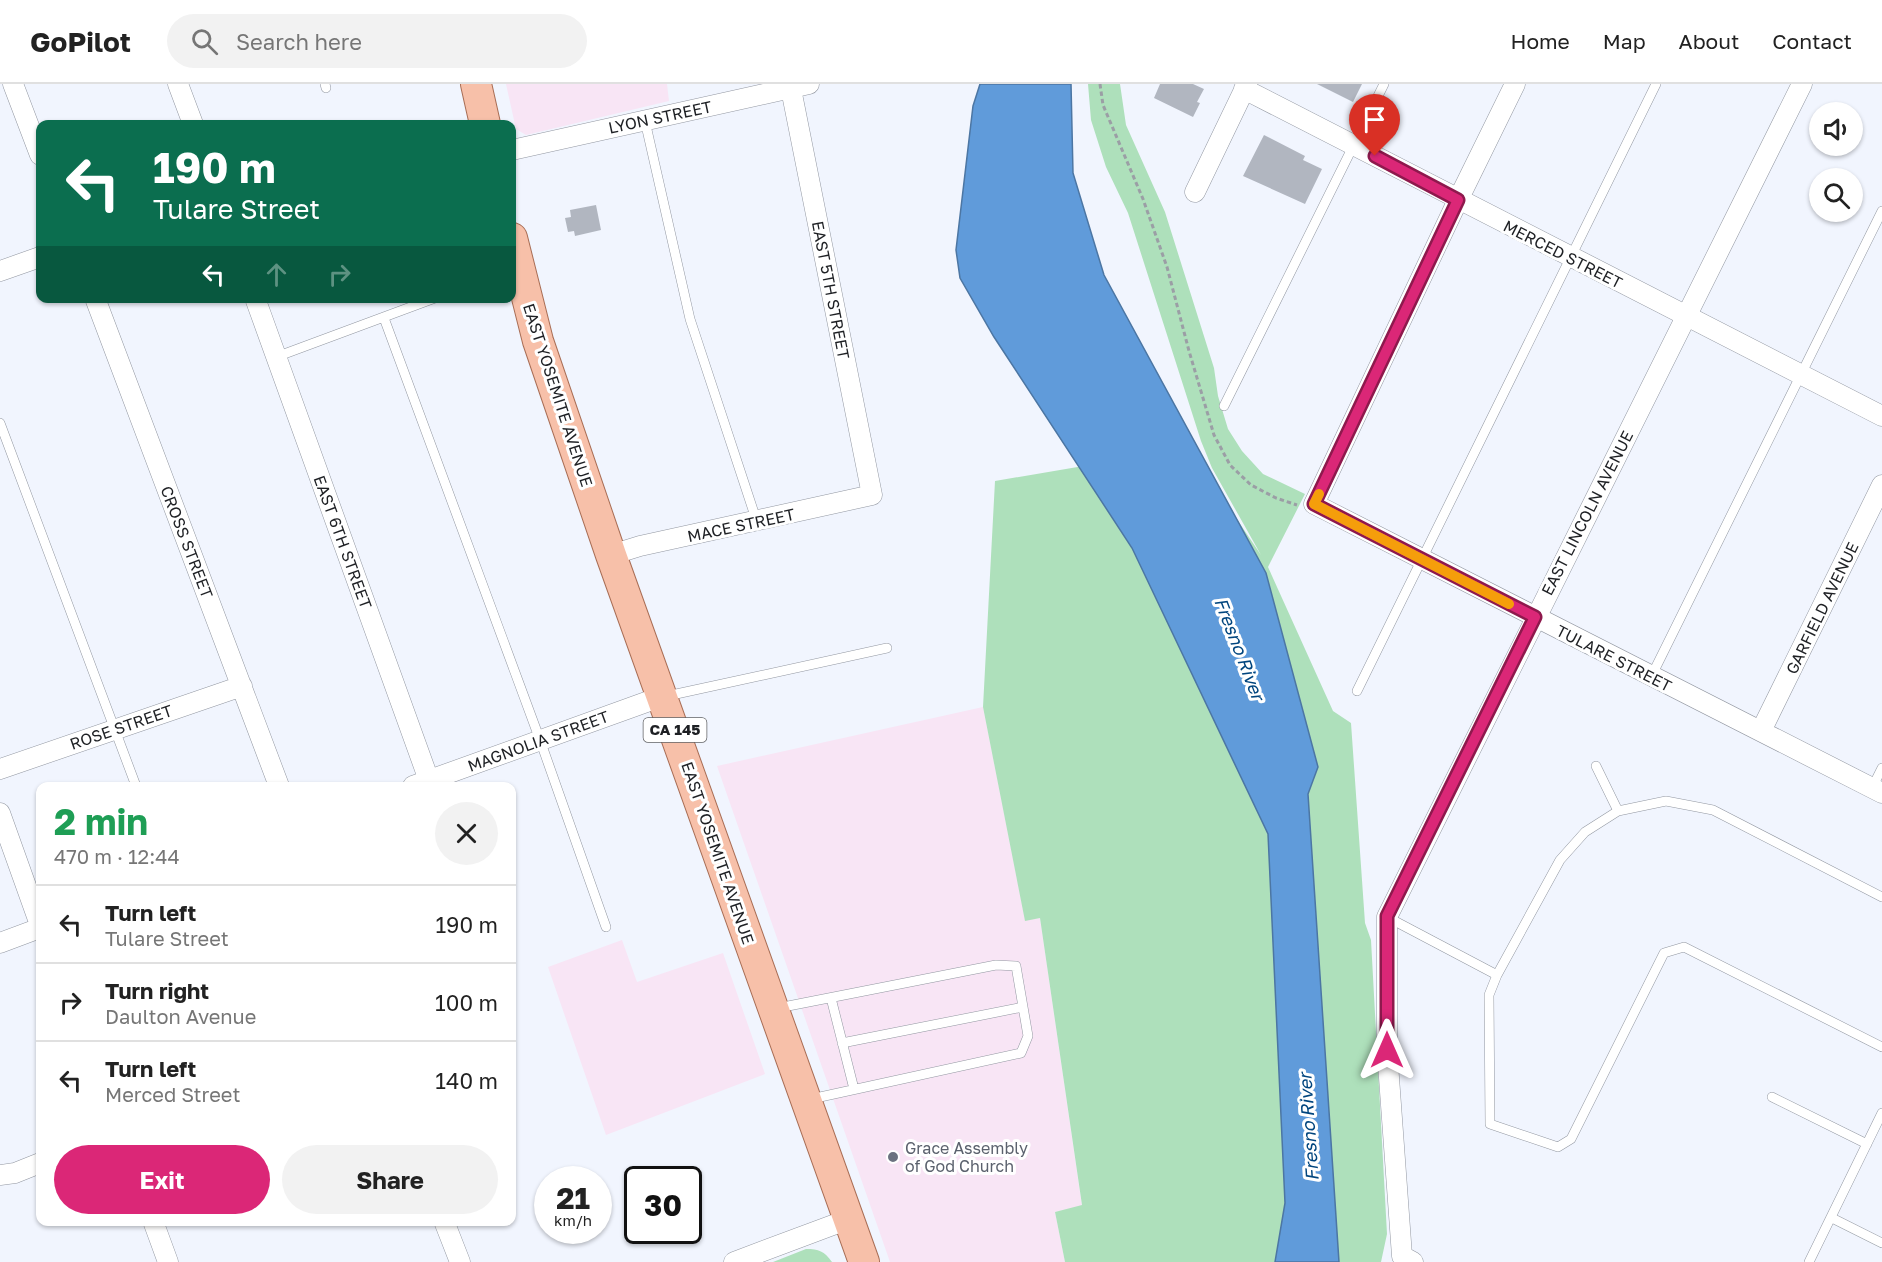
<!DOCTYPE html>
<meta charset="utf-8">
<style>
:root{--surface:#fff;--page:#f2f2f2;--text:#222;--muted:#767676;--line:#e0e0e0;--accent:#db2777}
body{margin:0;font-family:"Golos Text",sans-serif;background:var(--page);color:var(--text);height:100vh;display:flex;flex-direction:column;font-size:22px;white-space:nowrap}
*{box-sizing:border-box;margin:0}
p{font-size:20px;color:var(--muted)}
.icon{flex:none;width:33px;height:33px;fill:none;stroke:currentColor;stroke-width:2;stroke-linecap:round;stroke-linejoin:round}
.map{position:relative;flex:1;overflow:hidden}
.sheet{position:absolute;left:36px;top:698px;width:480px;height:444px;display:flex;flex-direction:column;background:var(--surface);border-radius:12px;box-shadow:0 2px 4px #0004}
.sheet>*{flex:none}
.banner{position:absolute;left:36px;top:36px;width:480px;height:183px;border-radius:12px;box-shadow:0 2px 4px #0004;background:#0b6e4f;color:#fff;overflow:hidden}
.controls{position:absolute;left:1809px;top:18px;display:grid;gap:12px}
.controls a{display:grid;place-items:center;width:54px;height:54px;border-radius:50%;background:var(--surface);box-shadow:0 2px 4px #0004;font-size:30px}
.speed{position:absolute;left:534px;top:1082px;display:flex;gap:12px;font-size:30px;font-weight:700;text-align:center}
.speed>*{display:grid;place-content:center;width:78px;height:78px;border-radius:50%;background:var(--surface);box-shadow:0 2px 4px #0004;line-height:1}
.speed small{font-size:15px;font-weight:400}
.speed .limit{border:3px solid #111;border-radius:9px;background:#fff;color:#111}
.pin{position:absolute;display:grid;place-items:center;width:51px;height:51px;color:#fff;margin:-62px -26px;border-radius:50% 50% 50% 0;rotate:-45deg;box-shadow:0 0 6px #0007}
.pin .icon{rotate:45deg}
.me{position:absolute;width:66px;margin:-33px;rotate:0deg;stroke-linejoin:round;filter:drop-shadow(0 0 4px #0008)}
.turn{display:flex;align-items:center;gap:21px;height:126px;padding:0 18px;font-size:27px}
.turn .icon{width:78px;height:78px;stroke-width:2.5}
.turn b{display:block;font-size:42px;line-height:51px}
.lanes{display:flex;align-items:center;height:57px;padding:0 18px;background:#0003;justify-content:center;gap:30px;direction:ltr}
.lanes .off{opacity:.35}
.round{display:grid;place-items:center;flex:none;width:63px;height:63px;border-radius:32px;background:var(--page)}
.head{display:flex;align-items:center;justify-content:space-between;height:102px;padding:0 18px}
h1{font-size:36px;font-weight:700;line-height:45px;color:#1e9e55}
.primary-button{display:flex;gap:12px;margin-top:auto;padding:12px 18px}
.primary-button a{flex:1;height:69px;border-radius:36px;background:var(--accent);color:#fff;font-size:24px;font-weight:700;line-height:69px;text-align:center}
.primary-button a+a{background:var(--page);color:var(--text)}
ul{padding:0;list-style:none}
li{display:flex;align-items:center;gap:18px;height:78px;padding:0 18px;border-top:2px solid var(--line)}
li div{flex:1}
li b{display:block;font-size:22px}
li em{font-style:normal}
header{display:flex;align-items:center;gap:36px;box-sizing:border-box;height:84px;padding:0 30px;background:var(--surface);border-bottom:2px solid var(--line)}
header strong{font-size:28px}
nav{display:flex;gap:33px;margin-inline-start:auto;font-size:21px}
.search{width:420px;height:54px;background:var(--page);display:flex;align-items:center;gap:15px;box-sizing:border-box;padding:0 21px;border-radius:33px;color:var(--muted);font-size:22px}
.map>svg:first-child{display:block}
</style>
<header>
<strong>GoPilot</strong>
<div class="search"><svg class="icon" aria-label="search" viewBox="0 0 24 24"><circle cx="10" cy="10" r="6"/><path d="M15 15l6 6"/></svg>Search here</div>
<nav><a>Home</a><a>Map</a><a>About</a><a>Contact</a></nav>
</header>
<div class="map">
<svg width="1882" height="1178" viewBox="0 0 1882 1178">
<rect width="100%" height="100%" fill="#f1f5fe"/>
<!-- commercial -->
<path fill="#f8e5f5" d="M506,0H667L669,17L526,51L516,45Z
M983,623L1025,836L1040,834L1082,1122L1055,1128L1065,1178H890L717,682Z
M622,856L637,898L723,869L765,990L606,1051L548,883Z"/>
<!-- green -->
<path fill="#aee0bb" d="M1088,0H1120L1126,41L1165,128L1214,284L1218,312L1228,345L1242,367L1263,390L1305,410L1268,483L1333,627L1351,639L1365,839L1371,856L1387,1150L1381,1178H1065L1055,1128L1082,1121L1040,834L1025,837L983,623L995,397L1189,364L1261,471L1212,384L1201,357L1128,129L1106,83L1091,36Z
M806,1165C819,1165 824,1167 832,1178H773Z"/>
<!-- water -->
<path fill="#609bda" stroke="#4c76a3" stroke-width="1.5" d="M980,0H1071L1073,89L1104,191L1266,489L1318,683L1308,710L1339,1178H1275L1285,1119L1268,750L1132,464L994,253L960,194L956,166L973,22Z"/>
<!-- building -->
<path fill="#b1b6c0" d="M1160,0H1193L1204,5L1197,18L1200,19L1193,33L1154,14Z
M1317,0H1362L1353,18Z
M1264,51L1305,72L1303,76L1322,85L1305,120L1243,92Z
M596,121L601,146L575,152L574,147L568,148L565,134L571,133L570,126Z"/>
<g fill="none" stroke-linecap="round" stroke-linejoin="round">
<!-- lane casing -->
<g stroke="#9297a1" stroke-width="10">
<path id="lane" d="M325,0L326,4
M645,37L690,235L757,438
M384,234L540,656L606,843
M276,273L435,214
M1224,322L1384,0
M0,339L136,702
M1651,593L1882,127
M1357,607L1656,0
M667,612L887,564
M1596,682L1618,727
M1872,704L1882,684
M1882,813L1713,726L1666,717L1618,727L1585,748L1560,776L1497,891L1489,911L1490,1040L1558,1063L1571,1055L1664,869L1684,863L1882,963
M1387,833L1497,891
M831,914L854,1005
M778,924L996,881L1016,882L1028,952L1021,969L811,1015
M842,959L1023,923
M1772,1013L1867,1060
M1832,1134L1882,1159
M1809,1178L1882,1029"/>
</g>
<!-- street casing -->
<g stroke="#9297a1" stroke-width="21">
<path id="street" d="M13,0L40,71
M178,0L193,40
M1515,0L1458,116L1314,420L1882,709
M1244,5L1882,332
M512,66L809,0
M1195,108L1247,0
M0,187L40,173
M95,214L279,702
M255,214L431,702
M611,471L640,462L872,411L790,0
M1761,647L1882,401
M0,685L242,602
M413,702L663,612
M0,729L40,841
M0,859L40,844
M0,1091L15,1089L40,1079
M153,1137L168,1178
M444,1137L460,1178
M734,1178L849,1135
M1413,1178L1402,1172L1387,966V833L1802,0"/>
</g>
<!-- primary casing -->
<g stroke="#a86d55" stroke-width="32">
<path id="primary" d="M476,0L485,40
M512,154L538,257L611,471L864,1178"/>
</g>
<!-- path -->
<path stroke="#9b9ea5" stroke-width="3" stroke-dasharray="4.5 3" stroke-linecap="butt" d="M1100,0L1103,21L1143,115L1167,183L1189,267L1214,351L1230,381L1251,401L1276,414L1297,421"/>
<!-- lane -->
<use href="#lane" stroke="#fff" stroke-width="9"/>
<!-- street -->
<use href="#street" stroke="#fff" stroke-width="20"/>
<!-- primary -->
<use href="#primary" stroke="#f7c0a9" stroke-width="30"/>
</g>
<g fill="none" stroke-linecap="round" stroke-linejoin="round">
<!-- route casing -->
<g stroke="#8e194d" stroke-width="15">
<path id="route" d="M1375,72L1458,116L1314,420L1535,533L1387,832V966"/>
</g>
<!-- route -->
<use href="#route" stroke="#db2777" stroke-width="10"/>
<!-- slow -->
<path stroke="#f59e0b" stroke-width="10" d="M1319,410L1314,420L1509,520"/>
</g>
<!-- markers -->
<circle fill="#6b7280" stroke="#fff" stroke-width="2" cx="893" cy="1073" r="6"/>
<g text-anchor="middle" stroke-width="6" stroke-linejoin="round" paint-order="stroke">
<!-- shield labels -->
<rect fill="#fff" stroke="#626366" stroke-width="1.5" x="643.5" y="634" width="63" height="24" rx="4.5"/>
<g font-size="15" font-weight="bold" fill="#1e2024">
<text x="675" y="651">CA 145</text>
</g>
<!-- street labels -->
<g font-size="16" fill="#1e2024" stroke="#fff">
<text transform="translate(660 33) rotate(-12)" y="6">LYON STREET</text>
<text transform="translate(1563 170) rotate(27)" y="6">MERCED STREET</text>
<text transform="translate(831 206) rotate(79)" y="6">EAST 5TH STREET</text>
<text transform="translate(558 311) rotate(72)" y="6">EAST YOSEMITE AVENUE</text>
<text transform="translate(1587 429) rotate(-63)" y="6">EAST LINCOLN AVENUE</text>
<text transform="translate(741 441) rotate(-12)" y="6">MACE STREET</text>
<text transform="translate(187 458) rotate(69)" y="6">CROSS STREET</text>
<text transform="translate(343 458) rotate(70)" y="6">EAST 6TH STREET</text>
<text transform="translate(1822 524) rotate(-64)" y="6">GARFIELD AVENUE</text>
<text transform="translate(1614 574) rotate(27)" y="6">TULARE STREET</text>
<text transform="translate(121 643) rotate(-19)" y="6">ROSE STREET</text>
<text transform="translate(538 657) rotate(-20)" y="6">MAGNOLIA STREET</text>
<text transform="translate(718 769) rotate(71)" y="6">EAST YOSEMITE AVENUE</text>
</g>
<!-- worship labels -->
<g font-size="16" fill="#5b616d" stroke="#fff" text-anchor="start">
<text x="905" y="1070">Grace Assembly<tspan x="905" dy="18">of God Church</tspan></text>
</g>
<!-- water labels -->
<g font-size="18" font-style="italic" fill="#00457e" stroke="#fff">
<text transform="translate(1239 565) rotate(69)" y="6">Fresno River</text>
<text transform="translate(1309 1043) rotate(-94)" y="6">Fresno River</text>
</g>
</g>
</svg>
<div class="controls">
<a><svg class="icon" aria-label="sound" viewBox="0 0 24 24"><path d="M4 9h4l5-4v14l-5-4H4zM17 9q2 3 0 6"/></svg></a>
<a><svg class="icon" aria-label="search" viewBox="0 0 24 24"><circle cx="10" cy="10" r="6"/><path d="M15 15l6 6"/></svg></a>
</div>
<div class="speed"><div>21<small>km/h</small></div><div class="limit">30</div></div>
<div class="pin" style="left:1375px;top:72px;background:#d93025"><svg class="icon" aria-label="arrive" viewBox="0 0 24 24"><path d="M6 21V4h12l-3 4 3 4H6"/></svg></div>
<svg class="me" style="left:1387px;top:966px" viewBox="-20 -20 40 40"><path d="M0-17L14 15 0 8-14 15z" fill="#db2777" stroke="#fff" stroke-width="4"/></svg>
<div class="banner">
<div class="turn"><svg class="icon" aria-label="left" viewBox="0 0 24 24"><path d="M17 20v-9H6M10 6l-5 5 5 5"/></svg><div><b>190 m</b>Tulare Street</div></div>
<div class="lanes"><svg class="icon" aria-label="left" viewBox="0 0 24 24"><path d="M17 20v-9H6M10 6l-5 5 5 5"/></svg><svg class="icon off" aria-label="ahead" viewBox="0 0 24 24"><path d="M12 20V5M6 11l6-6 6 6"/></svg><svg class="icon off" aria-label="right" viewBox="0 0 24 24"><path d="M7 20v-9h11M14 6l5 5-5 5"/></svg></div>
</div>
<section class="sheet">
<div class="head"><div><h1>2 min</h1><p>470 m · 12:44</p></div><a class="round"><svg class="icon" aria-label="close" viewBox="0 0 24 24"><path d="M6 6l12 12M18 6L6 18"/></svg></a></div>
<ul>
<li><svg class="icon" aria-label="left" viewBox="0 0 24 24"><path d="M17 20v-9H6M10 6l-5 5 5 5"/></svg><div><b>Turn left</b><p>Tulare Street</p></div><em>190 m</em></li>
<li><svg class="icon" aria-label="right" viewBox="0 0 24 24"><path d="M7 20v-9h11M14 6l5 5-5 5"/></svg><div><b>Turn right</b><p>Daulton Avenue</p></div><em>100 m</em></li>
<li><svg class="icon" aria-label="left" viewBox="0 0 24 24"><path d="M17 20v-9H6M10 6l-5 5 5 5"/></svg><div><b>Turn left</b><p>Merced Street</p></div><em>140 m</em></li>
</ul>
<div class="primary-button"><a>Exit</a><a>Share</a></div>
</section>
</div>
